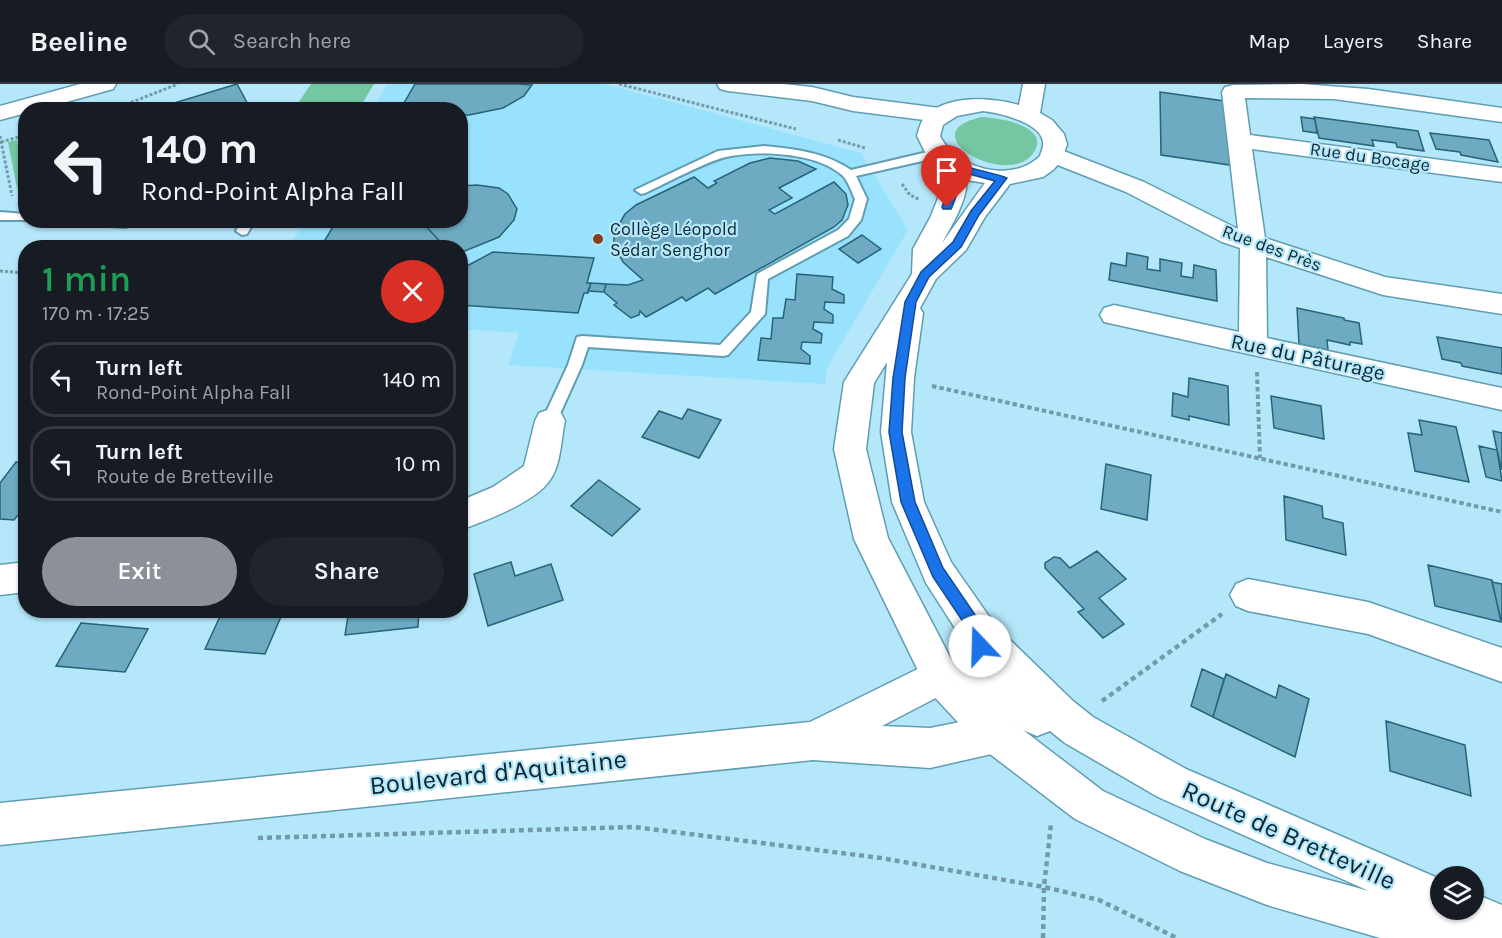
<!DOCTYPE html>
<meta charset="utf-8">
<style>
:root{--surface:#171b24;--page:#20242c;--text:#f1f3f6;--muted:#9ea1a6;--line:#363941;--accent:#8c9099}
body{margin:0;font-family:Karla,sans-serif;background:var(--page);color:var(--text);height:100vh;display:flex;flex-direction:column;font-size:22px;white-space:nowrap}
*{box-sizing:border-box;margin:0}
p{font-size:20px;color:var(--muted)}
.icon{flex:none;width:33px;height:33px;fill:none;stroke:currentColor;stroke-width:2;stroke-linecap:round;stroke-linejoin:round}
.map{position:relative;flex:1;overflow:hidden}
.side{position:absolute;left:18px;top:156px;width:450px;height:378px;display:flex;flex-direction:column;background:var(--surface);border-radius:24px;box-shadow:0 2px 4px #0004}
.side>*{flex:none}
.guide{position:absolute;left:18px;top:18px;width:450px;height:126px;border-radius:24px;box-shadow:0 2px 4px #0004;background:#171b24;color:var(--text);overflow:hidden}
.fabs{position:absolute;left:1430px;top:782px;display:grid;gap:12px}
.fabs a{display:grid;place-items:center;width:54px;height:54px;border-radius:50%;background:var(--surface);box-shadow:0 2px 4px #0004;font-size:30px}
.pin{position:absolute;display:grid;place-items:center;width:51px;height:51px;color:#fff;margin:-62px -26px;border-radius:50% 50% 50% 0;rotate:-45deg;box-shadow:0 0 6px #0007}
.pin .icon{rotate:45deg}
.me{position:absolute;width:66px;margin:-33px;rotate:339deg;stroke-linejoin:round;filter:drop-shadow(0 0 4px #0008)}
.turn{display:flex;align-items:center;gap:21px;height:126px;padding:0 24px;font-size:27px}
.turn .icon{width:78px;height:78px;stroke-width:2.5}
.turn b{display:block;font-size:42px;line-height:51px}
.round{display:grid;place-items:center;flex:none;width:63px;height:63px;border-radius:32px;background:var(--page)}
.summary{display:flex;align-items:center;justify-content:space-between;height:102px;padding:0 24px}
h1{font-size:36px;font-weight:600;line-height:45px;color:#1e9e55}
.button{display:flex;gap:12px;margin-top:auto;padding:12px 24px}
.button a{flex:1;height:69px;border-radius:36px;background:var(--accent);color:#fff;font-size:24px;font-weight:600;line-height:69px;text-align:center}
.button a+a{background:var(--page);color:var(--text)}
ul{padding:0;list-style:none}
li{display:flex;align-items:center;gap:18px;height:75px;margin:0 12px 9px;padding:0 12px;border:3px solid var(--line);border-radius:24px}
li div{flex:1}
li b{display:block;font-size:22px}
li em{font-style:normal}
header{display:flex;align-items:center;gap:36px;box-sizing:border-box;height:84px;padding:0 30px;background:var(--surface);border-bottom:2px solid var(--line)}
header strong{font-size:28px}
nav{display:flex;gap:33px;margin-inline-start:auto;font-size:21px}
.search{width:420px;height:54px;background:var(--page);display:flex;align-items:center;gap:15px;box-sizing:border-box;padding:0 21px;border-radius:33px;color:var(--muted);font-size:22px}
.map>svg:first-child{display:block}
</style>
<header>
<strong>Beeline</strong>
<div class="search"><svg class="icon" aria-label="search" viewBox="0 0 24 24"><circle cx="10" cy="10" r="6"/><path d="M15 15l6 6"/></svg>Search here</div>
<nav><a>Map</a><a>Layers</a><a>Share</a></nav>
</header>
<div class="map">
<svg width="1502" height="854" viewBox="0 0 1502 854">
<rect width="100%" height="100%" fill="#b5e7fa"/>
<!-- built -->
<path fill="#99e2fe" d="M388,0H605L861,69L908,146L827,284L825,300L508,281L519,249L461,245L460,164H288L305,137L460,136V26L373,25Z"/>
<!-- green -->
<path fill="#74c7a2" d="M311,0H374L359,25H294Z
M982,33C996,33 1051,42 1034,68C1009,107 907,49 982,33Z
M17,56L25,102L17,104L8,58Z"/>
<!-- building -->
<path fill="#6eabc2" stroke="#256479" stroke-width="1.5" d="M237,0L251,26H151Z
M415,0H516L532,1L524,12L503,24L469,31H460V26H400Z
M1160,8L1224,17L1230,81L1161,71Z
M1301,33L1315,35L1317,49L1303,47Z
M1314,33L1418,47L1424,67L1397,63L1396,59L1372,56L1374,62L1319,54Z
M1430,49L1489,56L1498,78L1461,71L1460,68L1436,65Z
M770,74L798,77L816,85L779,104L792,114L769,126L775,130L834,98L846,110L848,121L842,136L834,143L715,210L708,204L686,217L682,213L646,233L640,227L639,231L631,234L614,221L617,219L604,208L606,200L628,201L643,196L623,178L614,162V149L625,130L636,121L694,93L708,104L717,99L714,97L750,79Z
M477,101L499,104L508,110L517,125L514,136L499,153L460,169V164H446L420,136H460V102Z
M337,136H420L446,164H350L325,156Z
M862,151L881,165L858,179L839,165Z
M493,168L594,174L587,199H591L588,209H584L578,229L460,221V179L465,183Z
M1127,169L1148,173L1147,185L1160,187V175L1182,179L1181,192L1193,194L1194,181L1216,186L1217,217L1109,196L1111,179L1126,182Z
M797,190L833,193L832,205L844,211V219L825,218L824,225L833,231V239L814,238L813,245L822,250L821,259L802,258L801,265L810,272V280L758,276L761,254L771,255L773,234H783L786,215L795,216Z
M591,199L606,200L604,208L588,207Z
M1297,224L1344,234V236L1359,239L1362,260L1350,258V261L1327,256L1328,266L1299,260Z
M1437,253L1502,264V290L1462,282L1461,279L1442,275Z
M1189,294L1228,302L1229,341L1189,332V336L1172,332L1173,309L1188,313Z
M1271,312L1321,322L1324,355L1274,344Z
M688,325L721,336L699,374L642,353L659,327L682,335Z
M1419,336L1456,343L1469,398L1415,387L1408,349L1422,351Z
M1493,347L1502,349V386L1497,366Z
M1479,362L1497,366L1502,397L1486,393Z
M16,378L26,379V421L14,436L0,435V399Z
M1106,380L1151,391L1147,436L1101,425Z
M599,396L640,425L612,452L571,422Z
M1284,412L1322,422L1323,434L1343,439L1346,471L1286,456Z
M1097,467L1126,495L1099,514L1124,540L1103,554L1078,528L1084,525L1045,484V479L1054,473L1060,474L1070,484Z
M511,478L515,492L551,480L563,516L488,542L474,490Z
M1428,481L1492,496L1501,538L1435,522Z
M1492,498L1502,500V536H1501Z
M223,526L283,528L265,570L205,565Z
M349,526H419L418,543L345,551Z
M81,539L148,545L125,588L56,582Z
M1202,585L1224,595L1213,633L1191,622Z
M1226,590L1276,614L1279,601L1309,615L1295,673L1213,633Z
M1386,637L1465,661L1471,712L1390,687Z"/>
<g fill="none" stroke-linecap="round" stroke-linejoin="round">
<!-- service casing -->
<g stroke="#609db3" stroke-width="4">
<path id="service" d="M764,62C795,65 824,68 851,86L936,66L942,70L940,73L856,92L867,115L861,136L848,152L768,195L765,230L728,271L723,272L588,263L582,281L555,341H545L542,337L568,281L577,253L582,252L720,261L751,228L757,190L838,146L849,135L855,115C851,107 848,96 842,91C816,68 758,66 726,73C705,78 667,99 645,109L641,110L635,106L718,67Z
M0,128L26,130V136H31H0Z
M69,136H131L132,139L126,143L75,140Z
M242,136H255L247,150L242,151L236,147Z"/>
</g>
<!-- minor casing -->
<g stroke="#609db3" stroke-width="3">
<path id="minor" d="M1301,0L1368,5L1502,24V38L1334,15L1245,14L1250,51L1502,84V98L1252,65L1265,154L1385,193L1502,210V230L1383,211L1266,173L1267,254L1502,304V326L1104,238L1100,231L1104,224L1114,221L1239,248L1240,164L1222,158L1126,108L1045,76L1041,71L1045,66L1053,64L1061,66L1144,98L1238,145L1222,8L1225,3L1233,1Z
M550,325L561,329L565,337C561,355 561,381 550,396C536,418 485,437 460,446V417L493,403L524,382L535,337L539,329Z
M26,478V508L0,511V481Z
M1248,495L1368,518L1502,564V598L1368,550L1248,527L1236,522L1230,511L1236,500Z
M940,574L953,579L959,592L953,605L882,642L930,644L975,635V627L980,614L994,608L1008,614C1015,631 1017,646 1010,664L996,669L930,684L813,676L0,761V719L810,638Z"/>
</g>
<!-- tertiary casing -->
<g stroke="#609db3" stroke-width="3">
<path id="tertiary" d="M80,0H116L113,5L38,26H26V29L0,36V22Z
M717,0H783L812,3L853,13L940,24L948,26L951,31L948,36L940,38L853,27L812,17L728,7L720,5Z"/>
</g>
<!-- secondary casing -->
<g stroke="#609db3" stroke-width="3">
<path id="secondary" d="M1023,0H1045L1040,29L1052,36L1064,50L1067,60L1062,76L1053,86L1043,93L1010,100L985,133L966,166L936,195L920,224L923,229L914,294L911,348L924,418L951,478L988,531L1006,552L1073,617L1093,633L1186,685L1440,795V825H1473V809L1502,821V854H1380L1267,821L1180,787L1075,735L982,664L927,605L854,455L834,365L844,298L912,190L913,165L930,134L943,102L940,83L927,72L917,52C919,46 920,39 924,34C945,10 991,13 1019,21ZM983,27C999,29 1041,38 1043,58C1044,63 1041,68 1040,72C1012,100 956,85 940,52L943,41L957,32ZM966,96L985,99L942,159C951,143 969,113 966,96ZM887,278L881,348L892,418L926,499L962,555L984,581L951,575L888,454L866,365L874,299ZM1004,631L1023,646L1037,652L1050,647L1065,659L1158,713L1369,807L1267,779L1205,755L1103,707L1010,636Z"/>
</g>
<!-- path-far2 -->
<path stroke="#729baa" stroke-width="3" stroke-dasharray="3 2" stroke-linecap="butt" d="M619,0L796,45
M117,24L178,0
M0,52L12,112
M22,52L26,71
M838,56L865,64
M1,58L26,51
M902,100L910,111L920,116
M72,164L77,157
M0,187L26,189"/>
<!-- path-far1 -->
<path stroke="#729baa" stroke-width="4" stroke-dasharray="4.5 3" stroke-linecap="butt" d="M1257,288L1260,374
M932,302L1502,428"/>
<!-- path -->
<path stroke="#729baa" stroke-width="4.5" stroke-dasharray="5 4" stroke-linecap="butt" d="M1102,617L1222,530
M258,754L634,743L881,774L1044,803L1099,816L1177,854
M1043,854L1044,803L1051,740"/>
<!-- service -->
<use href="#service" fill="#fff" fill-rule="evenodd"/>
<!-- minor -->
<use href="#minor" fill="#fff" fill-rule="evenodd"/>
<!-- tertiary -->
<use href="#tertiary" fill="#fff" fill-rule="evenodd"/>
<!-- secondary -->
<use href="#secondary" fill="#fff" fill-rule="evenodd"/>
</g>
<!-- route -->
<path fill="#1a73e8" stroke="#114b97" stroke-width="1.5" d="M948,80C953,79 1004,92 1007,94L979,131L961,163L929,193L916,218L905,294L902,348L915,418L943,484L980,538L987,562L985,567L980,569L974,567L968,545L933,493L901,418L889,348L893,294L905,218L921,188L953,158L971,127L995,97L958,87L960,102L952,123L951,125H943L942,123L950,102Z"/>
<!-- markers -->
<circle fill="#863f1e" stroke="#b5e7fa" stroke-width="2" cx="598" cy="155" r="6"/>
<g text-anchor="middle" stroke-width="4.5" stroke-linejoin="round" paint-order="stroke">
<!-- far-street labels -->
<g font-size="18" fill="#0c262f" stroke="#b5e7fa">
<text transform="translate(1370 73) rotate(8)" y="6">Rue du Bocage</text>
<text transform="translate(1272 164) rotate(20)" y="6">Rue des Près</text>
</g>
<!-- far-poi labels -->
<g font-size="18" fill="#0c262f" stroke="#b5e7fa" text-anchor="start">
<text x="610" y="151">Collège Léopold<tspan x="610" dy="21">Sédar Senghor</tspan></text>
</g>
<!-- street labels -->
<g font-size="21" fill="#0c262f" stroke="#b5e7fa">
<text transform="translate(1308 273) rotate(12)" y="7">Rue du Pâturage</text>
</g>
<!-- near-street labels -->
<g font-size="26" fill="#0c262f" stroke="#b5e7fa">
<text transform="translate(498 688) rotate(-6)" y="9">Boulevard d'Aquitaine</text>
<text transform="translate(1289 751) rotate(24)" y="9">Route de Bretteville</text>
</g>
</g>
</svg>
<div class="fabs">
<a><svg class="icon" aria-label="layers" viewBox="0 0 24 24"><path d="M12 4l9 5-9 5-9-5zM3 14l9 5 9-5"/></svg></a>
</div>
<div class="pin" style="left:947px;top:123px;background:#d93025"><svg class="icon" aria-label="arrive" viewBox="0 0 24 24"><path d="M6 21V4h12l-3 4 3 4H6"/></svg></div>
<svg class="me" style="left:980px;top:562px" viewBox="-20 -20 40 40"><circle r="19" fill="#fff"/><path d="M0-13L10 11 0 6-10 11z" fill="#1a73e8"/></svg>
<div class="guide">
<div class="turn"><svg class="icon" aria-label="left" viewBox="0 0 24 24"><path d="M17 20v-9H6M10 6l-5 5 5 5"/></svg><div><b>140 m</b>Rond-Point Alpha Fall</div></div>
</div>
<section class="side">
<div class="summary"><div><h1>1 min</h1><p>170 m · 17:25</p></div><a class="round" style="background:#d93025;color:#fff"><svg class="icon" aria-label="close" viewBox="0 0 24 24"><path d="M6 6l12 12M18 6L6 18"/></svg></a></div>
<ul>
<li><svg class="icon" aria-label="left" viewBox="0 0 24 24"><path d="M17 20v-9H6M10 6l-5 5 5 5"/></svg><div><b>Turn left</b><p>Rond-Point Alpha Fall</p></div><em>140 m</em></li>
<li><svg class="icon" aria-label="left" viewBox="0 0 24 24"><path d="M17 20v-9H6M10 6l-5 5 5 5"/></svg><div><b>Turn left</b><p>Route de Bretteville</p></div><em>10 m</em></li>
</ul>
<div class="button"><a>Exit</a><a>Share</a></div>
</section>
</div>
